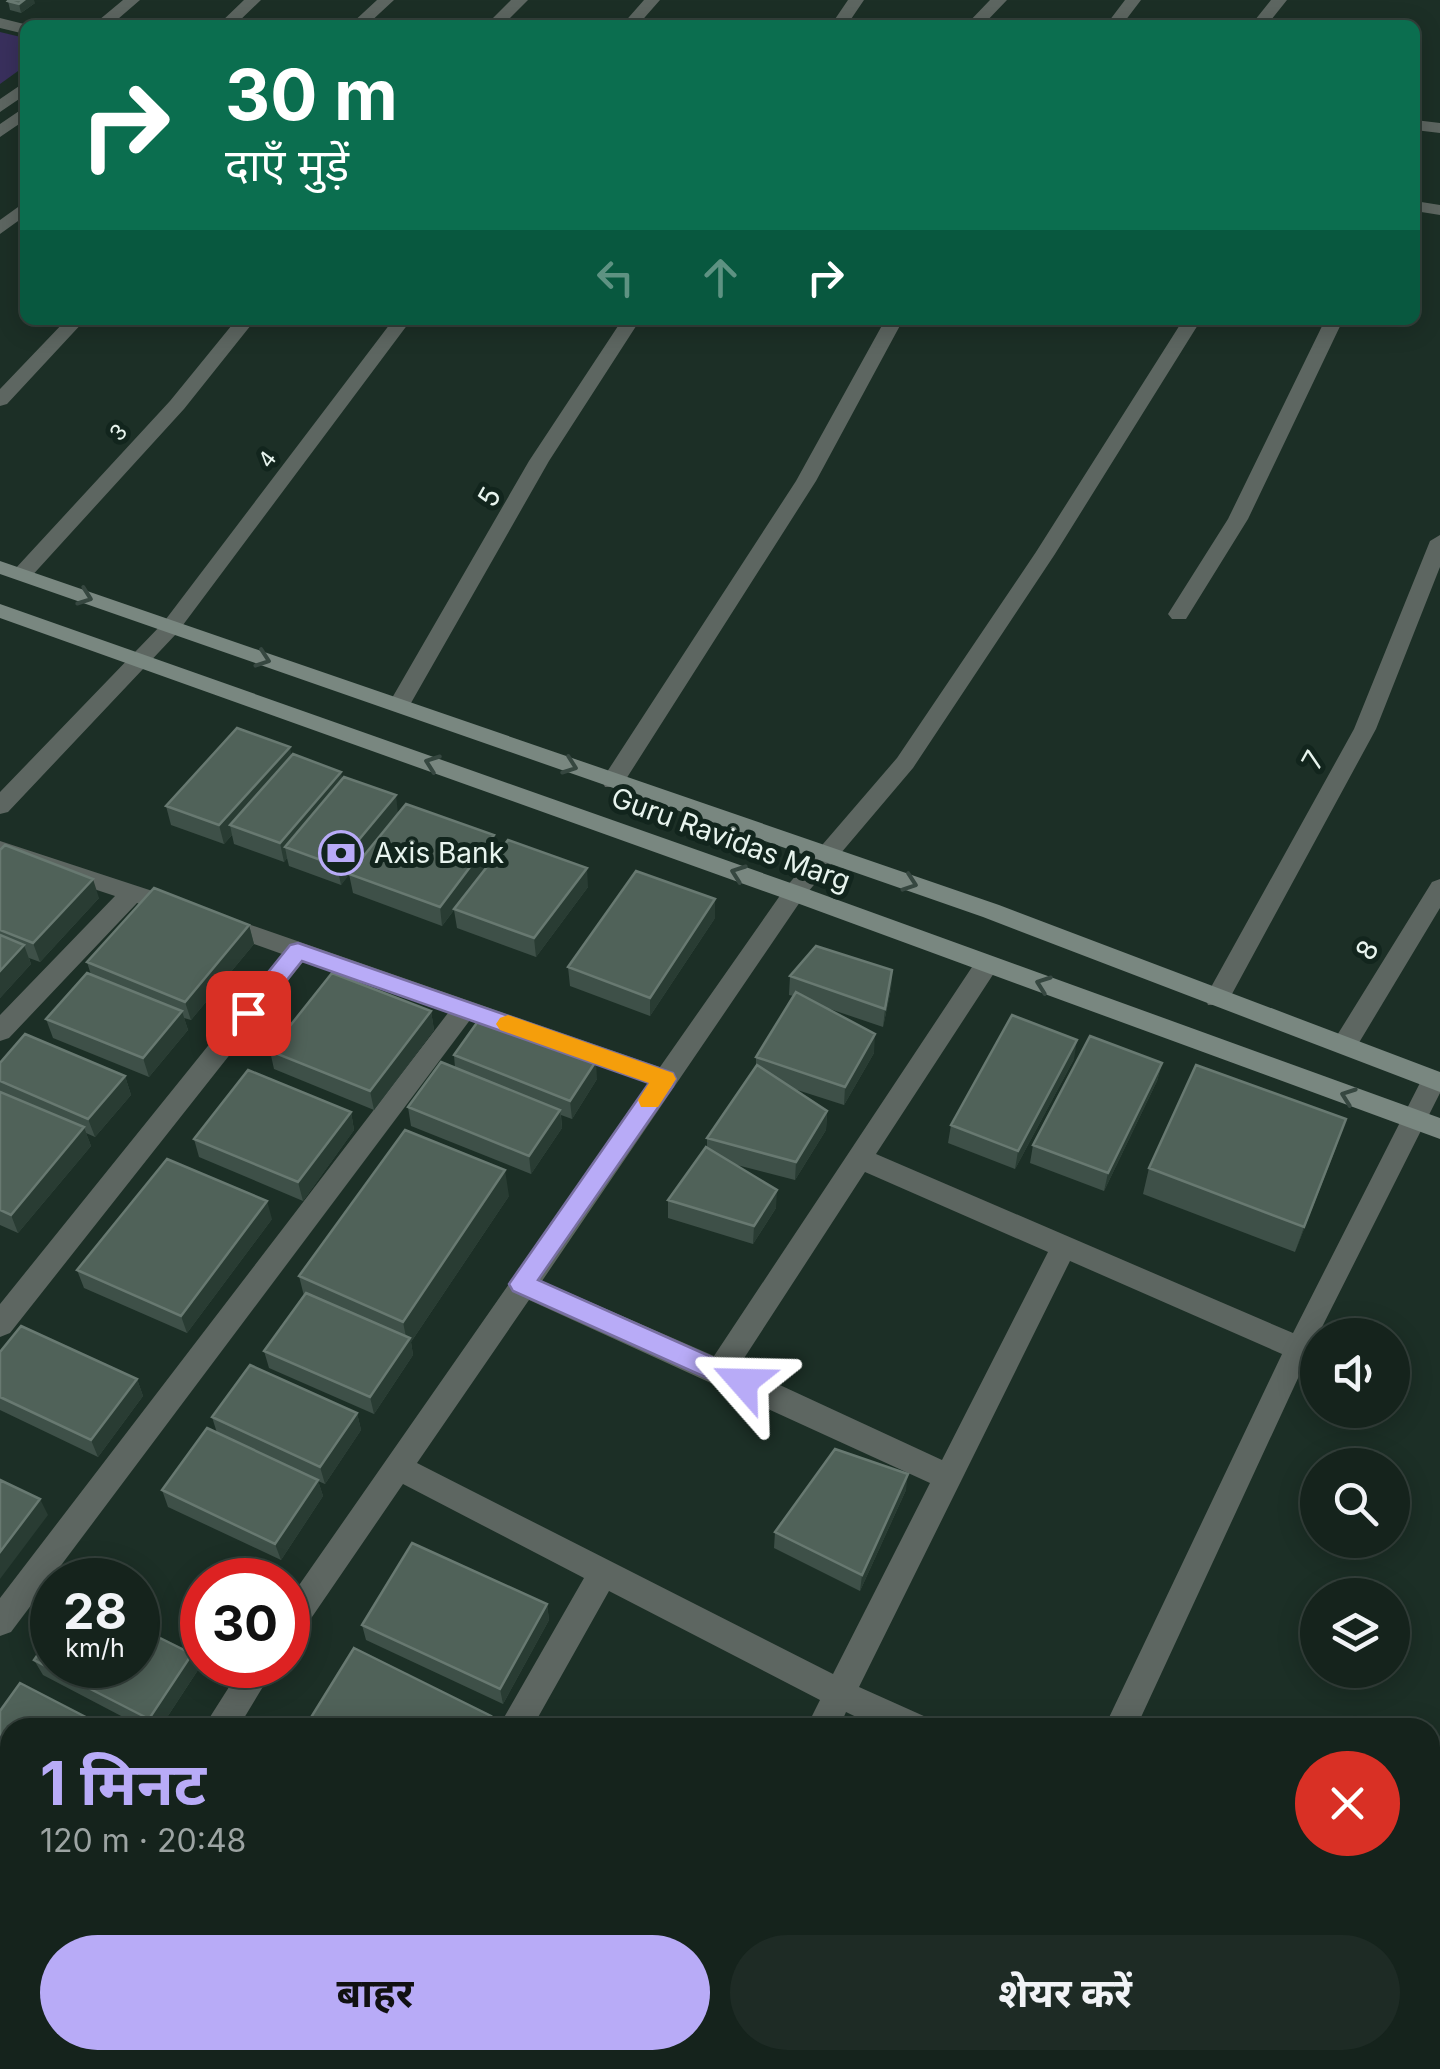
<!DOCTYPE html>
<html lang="hi">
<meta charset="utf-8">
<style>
:root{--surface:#15231c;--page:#1e2b25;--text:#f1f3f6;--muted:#9da4a3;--line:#34403b;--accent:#b8abf7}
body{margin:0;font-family:Inter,"Noto Sans Devanagari",sans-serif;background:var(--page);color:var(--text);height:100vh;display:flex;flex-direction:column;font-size:38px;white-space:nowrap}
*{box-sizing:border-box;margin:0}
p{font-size:32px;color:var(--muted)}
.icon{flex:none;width:55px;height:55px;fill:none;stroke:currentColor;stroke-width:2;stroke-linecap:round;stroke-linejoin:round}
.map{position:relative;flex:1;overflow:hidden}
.sheet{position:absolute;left:0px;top:1718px;width:1440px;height:352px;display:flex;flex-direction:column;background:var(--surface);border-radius:30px 30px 0 0;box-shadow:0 5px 25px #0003,0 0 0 2px var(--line)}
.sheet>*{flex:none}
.hud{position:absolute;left:20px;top:20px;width:1400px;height:305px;border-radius:15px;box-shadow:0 5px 25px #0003,0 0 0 2px var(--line);background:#0b6e4f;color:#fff;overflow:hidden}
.fabs{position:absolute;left:1300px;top:1318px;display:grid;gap:20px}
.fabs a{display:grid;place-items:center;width:110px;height:110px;border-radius:50%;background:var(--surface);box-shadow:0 5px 25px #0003,0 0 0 2px var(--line);font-size:50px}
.speed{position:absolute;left:30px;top:1558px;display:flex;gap:20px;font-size:50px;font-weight:700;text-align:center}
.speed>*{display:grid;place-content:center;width:130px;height:130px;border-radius:50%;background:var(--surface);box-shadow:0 5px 25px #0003,0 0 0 2px var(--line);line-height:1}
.speed small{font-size:25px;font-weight:400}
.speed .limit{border:15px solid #d22;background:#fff;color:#111}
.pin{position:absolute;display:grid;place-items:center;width:85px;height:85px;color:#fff;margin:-42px;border-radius:20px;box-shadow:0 5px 15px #0006}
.me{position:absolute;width:110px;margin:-55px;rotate:295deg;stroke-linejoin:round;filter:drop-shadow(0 0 8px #0008)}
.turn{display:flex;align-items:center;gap:35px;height:210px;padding:0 40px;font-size:45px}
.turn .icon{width:130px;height:130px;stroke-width:2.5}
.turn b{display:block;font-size:70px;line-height:85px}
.lanes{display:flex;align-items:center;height:95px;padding:0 40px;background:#0003;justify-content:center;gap:50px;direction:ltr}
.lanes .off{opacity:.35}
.round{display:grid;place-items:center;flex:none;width:105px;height:105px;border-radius:52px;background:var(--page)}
.head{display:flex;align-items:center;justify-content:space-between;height:170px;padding:0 40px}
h1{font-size:60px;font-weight:700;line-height:75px;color:var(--accent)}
.primary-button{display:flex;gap:20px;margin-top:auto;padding:20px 40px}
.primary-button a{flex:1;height:115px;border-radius:60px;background:var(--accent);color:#111;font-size:40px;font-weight:700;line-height:115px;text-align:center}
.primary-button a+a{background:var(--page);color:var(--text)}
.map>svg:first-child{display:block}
</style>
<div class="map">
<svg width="1440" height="2069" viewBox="0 0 1440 2069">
<rect width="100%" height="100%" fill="#1c2f26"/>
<!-- green -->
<path fill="#39305d" d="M0,32L25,38V66L0,84Z"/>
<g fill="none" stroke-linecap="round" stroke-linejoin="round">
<!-- minor -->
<path fill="#5d6661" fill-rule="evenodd" d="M244,0H261L235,25H218Z
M377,0H394L367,25H350Z
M511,0H528L503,25H486Z
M644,0H660L638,25H622Z
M848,0H864L847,25H831Z
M990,0H1007L983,25H966Z
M1125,0H1141L1122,25H1106Z
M1271,0H1287L1267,25H1251Z
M0,18L28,25L25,34L0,28Z
M1415,120L1440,123V133L1415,130Z
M1415,201L1440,205V215L1415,211Z
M25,202V216L0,234V220Z
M66,320H85L7,404L0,406V389Z
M236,320H255L184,409L29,579H15L12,574L15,569L170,401Z
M393,320H411L177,633H163L159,628L163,623Z
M622,320H640L549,461L407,710H391L388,705L529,461Z
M885,320H903L816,481L621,787H605L602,781L605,775L796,481Z
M1183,320H1201L1055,554L913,768L802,899L542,1281L714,1356L978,958H996L999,964L996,970L876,1154L1293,1333L1425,1073L1440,1072V1093L1318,1335L1136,1728H1104L1282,1354L1070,1261L859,1687L926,1717L931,1728H879L846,1712L839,1728H806L820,1700L609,1591L532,1728H498L584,1578L403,1484L299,1636L288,1640V1601L649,1083L470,1020L11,1632L0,1636V1598L448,1013L303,962L10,1333L0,1337V1304L282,954L215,930L211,924L215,918H231L660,1067L786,887L897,758L1036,552ZM865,1172L1048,1252L942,1460L739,1366ZM529,1300L930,1483L833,1674L417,1463Z
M1325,320H1343L1248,519L1186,619H1172L1168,614L1228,519Z
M1440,535V567L1376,729L1226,1005H1208L1205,998L1354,729L1430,541Z
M0,841L183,901L187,907L175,916L137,903L9,1038L0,1041V1015L115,896L0,858Z
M1440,879V908L1354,1051H1336L1332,1044L1336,1037L1432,882Z
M243,1665H276L238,1728H203Z
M1430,1939L1440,1943V1977L1430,1973Z
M10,2021V2060H16L0,2069V2025Z
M303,2060H339L336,2069H300Z
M624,2060H660L657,2069H621Z
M966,2060H1000L997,2069H963Z"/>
<!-- tertiary -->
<path fill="#5d6661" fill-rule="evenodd" d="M123,0H140L111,25H93Z
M25,82V95L0,112V99Z
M25,107V120L0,137V124Z
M170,621L177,623L181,628L177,633L8,812L0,814V792L163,623Z"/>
<!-- secondary -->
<path fill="#798780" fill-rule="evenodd" d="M0,561L999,905L1440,1072V1092L983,917L0,574Z
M0,604L802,887L1440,1118V1139L786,899L0,618Z"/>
</g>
<!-- wall -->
<path fill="#3e5048" d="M8,1L35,3L21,13L10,10Z
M291,756L343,779L398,813L494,835L496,854L588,887L536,957L457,928L454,910L442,926L353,893L349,874L341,885L289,866L287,858L284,862L234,844L232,835L224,844L171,825L166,806Z
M0,850L99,898L40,962L29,958L31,964L0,998Z
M715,918L650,1016L570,986L568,967Z
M249,925L254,944L191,1020L184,1018L188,1030L149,1077L53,1038L46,1019L91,975L87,962Z
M892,970L891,989L883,1027L824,1007L874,1053L844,1105L791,1088L827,1111L826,1130L795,1180L733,1164L776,1208L753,1244L668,1218V1200L707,1147V1138L756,1066V1057L794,996L789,995L790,976Z
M431,1011L434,1030L374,1110L274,1069L270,1051Z
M454,1055L597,1079L572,1119L561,1115L562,1128L531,1174L411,1126L408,1107L455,1068Z
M1074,1059L1015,1169L948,1143L951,1125Z
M0,1063L125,1076L131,1095L95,1137L86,1133L91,1146L18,1233L0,1225Z
M1162,1063L1157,1081L1104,1191L1030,1163L1033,1145Z
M351,1112L354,1130L303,1201L199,1157L194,1139Z
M1337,1145L1295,1252L1143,1194L1149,1168Z
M509,1196L411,1342L413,1355L374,1414L269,1368L264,1351L304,1296L299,1276Z
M272,1219L187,1333L84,1288L77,1270Z
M0,1352L137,1379L143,1396L98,1457L0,1410Z
M357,1413L361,1430L325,1484L318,1481L323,1496L281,1560L168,1507L162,1490L217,1433L212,1417Z
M906,1490L860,1591L774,1548L775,1532Z
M547,1604L549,1620L503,1704L366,1640L362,1625Z
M34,1660L198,1670L160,1728H144L43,1675Z
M0,1711L10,1728V1777L0,1772Z
M491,1716L493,1728H313L310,1719Z
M266,2060H295L291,2069H287Z"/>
<!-- shaded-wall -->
<path fill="#293c33" d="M24,0H34L35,3L21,13L19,4Z
M290,747L293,766L230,825L232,835L224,844L219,825Z
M341,772L345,791L285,847L287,858L284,862L280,843Z
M396,795L398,814L341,885L337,866Z
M494,835L496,854L442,926L440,907Z
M587,868L588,887L536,957L534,938Z
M93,879L99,898L40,962L33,943Z
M715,899V918L650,1016V998Z
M249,925L254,944L191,1020L185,1002Z
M24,945L31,964L0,998V971Z
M892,970L891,989L883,1027L885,1009Z
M182,1011L188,1030L149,1077L143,1058Z
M431,1011L434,1030L374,1110L370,1091Z
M875,1034L874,1053L844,1105L845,1087Z
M1077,1040L1074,1059L1015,1169L1018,1151Z
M596,1061L597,1079L572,1119L570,1101Z
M1162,1063L1157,1081L1104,1191L1108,1173Z
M125,1076L131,1095L95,1137L88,1119Z
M560,1110L562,1128L531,1174L529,1156Z
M827,1111L826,1130L795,1180L796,1162Z
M351,1112L354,1130L303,1201L298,1182Z
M1346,1119L1337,1145L1295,1252L1304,1227Z
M84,1127L91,1146L18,1233L11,1215Z
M505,1170L509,1196L411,1342L413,1355L374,1414L370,1397L407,1342L403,1322Z
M777,1190L776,1208L753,1244L754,1226Z
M267,1201L272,1219L187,1333L181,1316Z
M137,1379L143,1396L98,1457L91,1440Z
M357,1413L361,1430L325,1484L320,1467Z
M908,1474L906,1490L860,1591L862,1575Z
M318,1480L323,1496L281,1560L275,1544Z
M40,1499L48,1515L0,1579V1552Z
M547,1604L549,1620L503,1704L500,1689Z
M192,1654L198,1670L160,1728H153L149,1719Z
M491,1716L493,1728H484Z
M285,2060H295L291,2069H290Z"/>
<!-- building -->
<path fill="#506259" stroke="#687971" stroke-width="2.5" d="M9,0H24L19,4L8,1Z
M237,728L290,747L219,825L166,806Z
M293,754L341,772L280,843L230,825Z
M344,777L396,795L337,866L285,847Z
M406,804L494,835L440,907L349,874Z
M508,840L587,868L534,938L454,909Z
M5,845L93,879L33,943L0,930V850Z
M636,871L715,899L650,998L568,967Z
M154,888L249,925L185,1002L87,962Z
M0,935L24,945L0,971Z
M816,946L892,970L885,1009L790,976Z
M87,973L182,1011L143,1058L46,1019Z
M332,973L431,1011L370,1091L270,1051Z
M796,992L875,1034L845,1087L756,1057Z
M1012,1015L1077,1040L1018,1151L951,1125Z
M481,1017L596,1061L570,1101L454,1055Z
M25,1034L125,1076L88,1119L0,1081V1063Z
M1090,1036L1162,1063L1108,1173L1033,1145Z
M441,1062L560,1110L529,1156L408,1107Z
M757,1065L827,1111L796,1162L707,1138Z
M1196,1065L1346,1119L1304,1227L1149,1168Z
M248,1070L351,1112L298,1182L194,1139Z
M0,1092L84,1127L11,1215L0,1210Z
M405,1130L505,1170L403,1322L299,1276Z
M706,1147L777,1190L754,1226L668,1200Z
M167,1159L267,1201L181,1316L77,1270Z
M306,1293L410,1338L370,1397L264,1351Z
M21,1326L137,1379L91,1440L0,1397V1352Z
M250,1365L357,1413L320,1467L212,1417Z
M207,1428L318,1480L275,1544L162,1490Z
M835,1449L908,1474L862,1575L775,1532Z
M0,1480L40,1499L0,1552Z
M412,1543L547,1604L500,1689L362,1625Z
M138,1627L192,1654L149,1719L34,1660L52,1634V1665H138Z
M354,1648L491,1716L484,1728H327L310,1719Z
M20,1683L107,1728H10V1768L0,1762V1711Z"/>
<!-- one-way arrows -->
<defs><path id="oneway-chevron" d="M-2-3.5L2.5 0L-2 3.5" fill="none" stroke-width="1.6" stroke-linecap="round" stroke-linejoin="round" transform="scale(2.5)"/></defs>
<g stroke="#364740">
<use href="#oneway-chevron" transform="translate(85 597) rotate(20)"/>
<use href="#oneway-chevron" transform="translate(263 659) rotate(19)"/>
<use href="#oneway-chevron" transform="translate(432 763) rotate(-160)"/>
<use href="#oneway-chevron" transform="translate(570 766) rotate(20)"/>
<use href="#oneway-chevron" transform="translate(738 873) rotate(-160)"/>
<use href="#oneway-chevron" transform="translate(910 883) rotate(19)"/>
<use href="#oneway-chevron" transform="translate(1043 984) rotate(-160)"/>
<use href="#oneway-chevron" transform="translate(1348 1096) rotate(-160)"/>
</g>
<!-- route -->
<path fill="#b8abf7" stroke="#786fa1" stroke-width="2.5" d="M298,943L673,1073L676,1079L673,1086L538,1280L752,1375L756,1382L752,1390L743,1394L734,1390L513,1291L509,1284L649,1083L302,961L256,1019H240L237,1013L240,1007L290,945Z"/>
<!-- slow -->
<path fill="#f59e0b" d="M508,1015L673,1073L676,1079L658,1107H641L638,1100L649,1083L500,1030L496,1024L500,1018Z"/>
<!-- icons -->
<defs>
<g id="bank-ring" transform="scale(2.25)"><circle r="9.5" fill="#12251d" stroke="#b8abf7" stroke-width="1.5"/><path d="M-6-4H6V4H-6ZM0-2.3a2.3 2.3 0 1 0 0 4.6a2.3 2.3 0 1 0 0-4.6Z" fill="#b8abf7"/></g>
</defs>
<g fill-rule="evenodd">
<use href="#bank-ring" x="341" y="853"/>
</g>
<g text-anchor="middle" stroke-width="10" stroke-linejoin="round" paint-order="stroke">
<!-- far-street labels -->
<g font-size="22" fill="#e8f4ee" stroke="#12251d">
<text transform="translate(118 432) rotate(-48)" y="8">3</text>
<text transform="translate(267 459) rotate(-53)" y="8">4</text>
</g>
<!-- street labels -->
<g font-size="28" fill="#e8f4ee" stroke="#12251d">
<text transform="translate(489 497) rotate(-60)" y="10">5</text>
<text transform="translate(1313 760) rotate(-61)" y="10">7</text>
<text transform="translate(731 839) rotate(20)" y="10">Guru Ravidas Marg</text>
<text transform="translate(1367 950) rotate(-59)" y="10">8</text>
</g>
<!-- poi labels -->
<g font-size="28" fill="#e8f4ee" stroke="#12251d" text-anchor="start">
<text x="374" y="863">Axis Bank</text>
</g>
</g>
</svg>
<div class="fabs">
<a><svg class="icon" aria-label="sound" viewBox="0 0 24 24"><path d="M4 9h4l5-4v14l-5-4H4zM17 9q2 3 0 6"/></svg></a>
<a><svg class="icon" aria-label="search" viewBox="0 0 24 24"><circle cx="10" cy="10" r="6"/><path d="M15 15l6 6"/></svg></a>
<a><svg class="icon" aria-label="layers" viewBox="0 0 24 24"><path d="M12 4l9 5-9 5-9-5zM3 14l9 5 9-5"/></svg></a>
</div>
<div class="speed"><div>28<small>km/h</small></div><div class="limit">30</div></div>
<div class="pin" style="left:248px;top:1013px;background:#d93025"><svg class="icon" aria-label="arrive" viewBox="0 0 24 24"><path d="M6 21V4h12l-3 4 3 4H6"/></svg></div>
<svg class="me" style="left:743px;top:1382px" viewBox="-20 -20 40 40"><path d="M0-17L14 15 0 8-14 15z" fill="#b8abf7" stroke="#fff" stroke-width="4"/></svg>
<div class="hud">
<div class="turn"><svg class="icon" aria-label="right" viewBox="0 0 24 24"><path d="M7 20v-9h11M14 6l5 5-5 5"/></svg><div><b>30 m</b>दाएँ मुड़ें</div></div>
<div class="lanes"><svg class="icon off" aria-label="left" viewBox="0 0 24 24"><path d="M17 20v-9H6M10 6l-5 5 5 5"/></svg><svg class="icon off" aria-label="ahead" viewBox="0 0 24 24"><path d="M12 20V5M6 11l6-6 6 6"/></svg><svg class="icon" aria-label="right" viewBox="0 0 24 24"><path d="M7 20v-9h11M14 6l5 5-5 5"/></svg></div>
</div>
<section class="sheet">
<div class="head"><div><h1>1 मिनट</h1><p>120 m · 20:48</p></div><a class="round" style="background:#d93025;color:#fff"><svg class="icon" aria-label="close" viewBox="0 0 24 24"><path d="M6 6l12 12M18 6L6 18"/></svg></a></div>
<div class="primary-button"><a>बाहर</a><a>शेयर करें</a></div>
</section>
</div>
